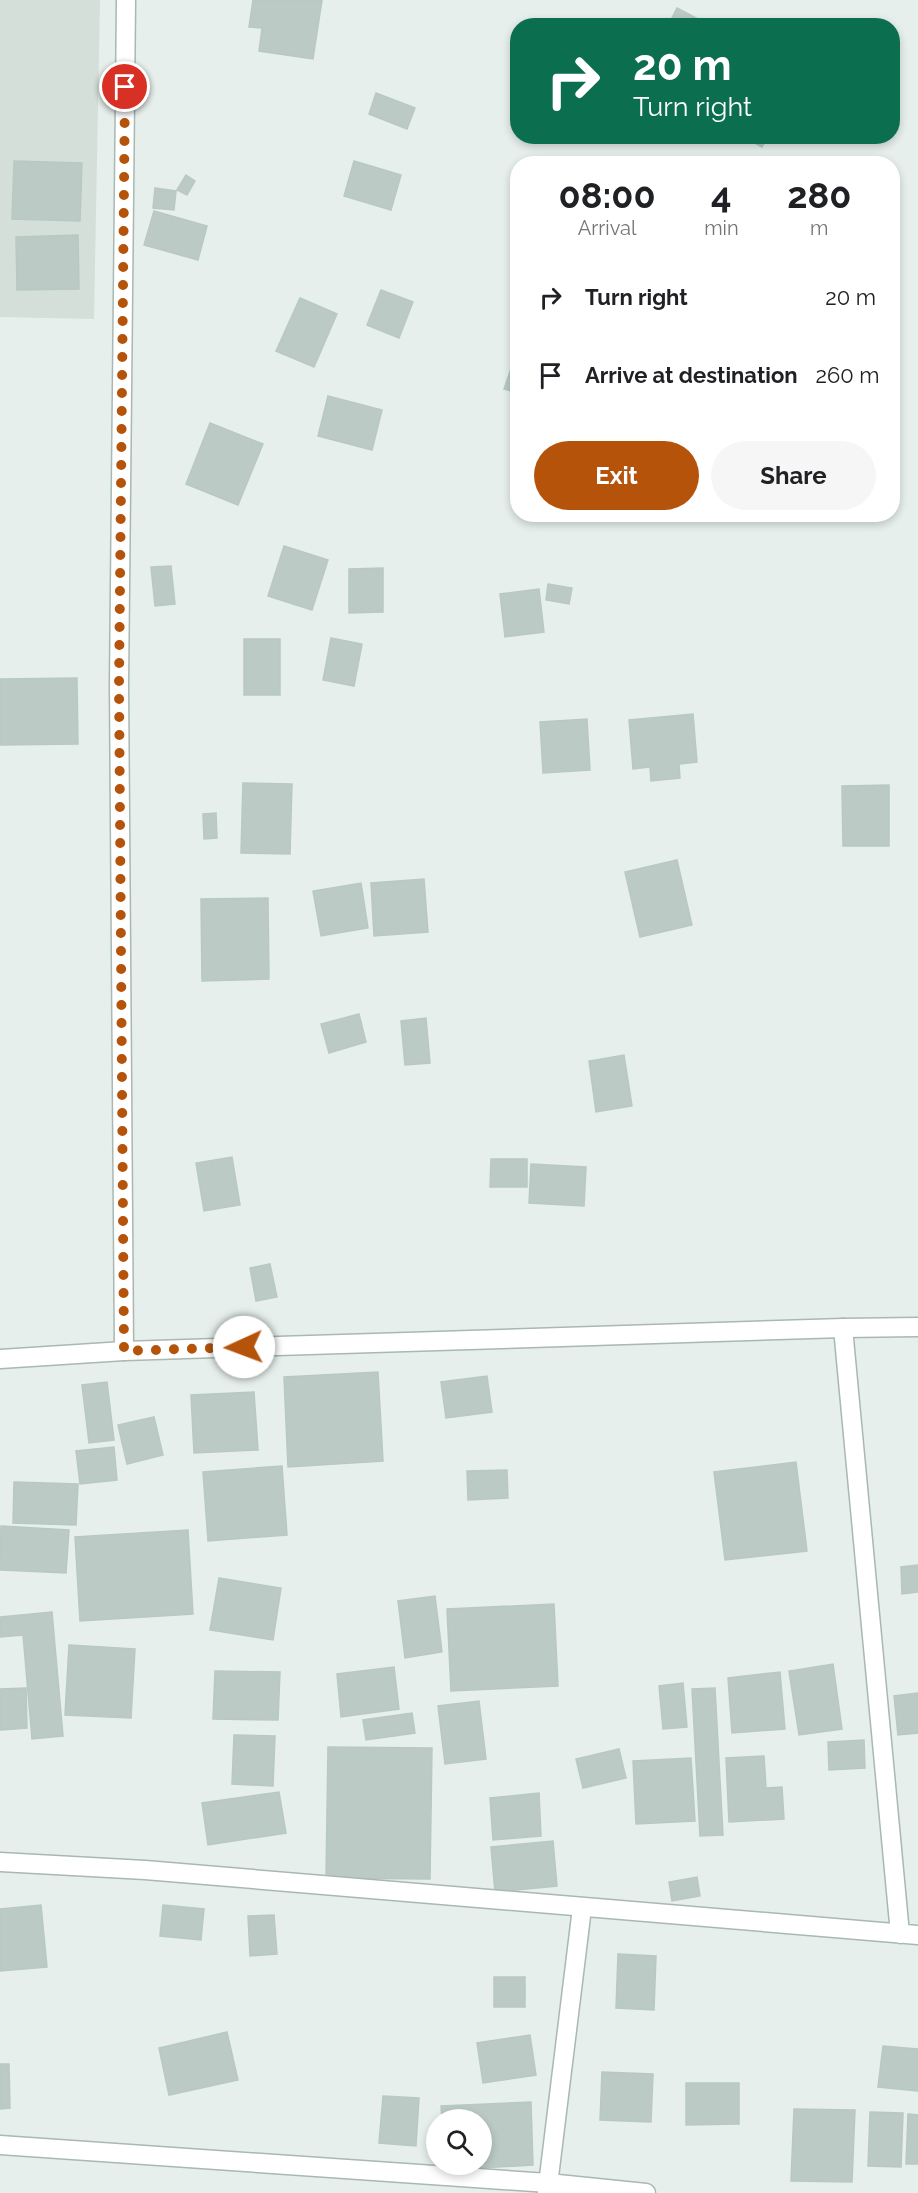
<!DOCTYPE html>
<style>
:root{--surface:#fff;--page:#f6f6f6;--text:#202124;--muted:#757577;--accent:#b45309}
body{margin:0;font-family:Raleway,sans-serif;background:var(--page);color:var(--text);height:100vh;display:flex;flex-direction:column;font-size:22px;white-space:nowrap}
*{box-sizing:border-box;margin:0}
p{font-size:20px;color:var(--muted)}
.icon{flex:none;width:33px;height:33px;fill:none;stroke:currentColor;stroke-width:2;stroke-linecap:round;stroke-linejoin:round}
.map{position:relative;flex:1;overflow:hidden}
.sheet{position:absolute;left:510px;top:156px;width:390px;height:366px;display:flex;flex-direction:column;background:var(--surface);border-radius:24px;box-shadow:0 3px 9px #0003}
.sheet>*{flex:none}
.top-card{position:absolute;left:510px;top:18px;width:390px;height:126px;border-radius:24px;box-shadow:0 3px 9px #0003;background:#0b6e4f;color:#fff;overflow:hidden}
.controls{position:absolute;left:426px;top:2109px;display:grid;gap:12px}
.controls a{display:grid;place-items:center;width:66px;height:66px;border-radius:50%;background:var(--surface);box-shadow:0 3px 9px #0003;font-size:30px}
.pin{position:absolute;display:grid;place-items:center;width:51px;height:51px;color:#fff;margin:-26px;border:3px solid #fff;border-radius:50%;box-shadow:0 2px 6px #0007}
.me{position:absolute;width:66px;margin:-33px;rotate:268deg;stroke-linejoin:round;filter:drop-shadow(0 0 4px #0008)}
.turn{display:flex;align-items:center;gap:21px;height:126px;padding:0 24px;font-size:27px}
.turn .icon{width:78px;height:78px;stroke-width:2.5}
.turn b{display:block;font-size:42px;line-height:51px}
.eta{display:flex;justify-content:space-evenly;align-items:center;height:102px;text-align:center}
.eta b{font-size:36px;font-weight:700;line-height:42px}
.action{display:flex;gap:12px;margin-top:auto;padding:12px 24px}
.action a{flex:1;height:69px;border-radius:36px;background:var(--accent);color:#fff;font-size:24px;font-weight:700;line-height:69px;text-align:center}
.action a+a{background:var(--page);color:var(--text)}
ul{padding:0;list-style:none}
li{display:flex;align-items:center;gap:18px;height:78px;padding:0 24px}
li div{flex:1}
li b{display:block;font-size:22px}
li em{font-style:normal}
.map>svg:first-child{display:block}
</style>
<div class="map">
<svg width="918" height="2193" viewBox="0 0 918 2193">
<rect width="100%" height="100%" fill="#e6efeb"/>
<!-- built -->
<path fill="#d4dfda" d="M0,0H100L94,319L0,317Z"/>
<!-- building -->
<path fill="#bbcac4" stroke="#b8c9c2" stroke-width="1.5" d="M253,0H322L313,59L259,51L262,28L249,27Z
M677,8L711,26H668Z
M376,93L415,108L407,129L369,114Z
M742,136H768L762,147Z
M14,161L82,163L80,221L12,219Z
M354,161L401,175L391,210L344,196Z
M186,175L195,181L187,195L177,190Z
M155,188L176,191L174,210L153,208Z
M154,211L207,226L198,260L144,245Z
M78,235L79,289L17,290L16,237Z
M381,290L413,302L399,338L367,325Z
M300,298L337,314L314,367L276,351Z
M514,360L518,362V393L504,389Z
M328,396L382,410L372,450L318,436Z
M210,423L263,444L238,505L186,484Z
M284,546L328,560L312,610L268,596Z
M171,566L175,604L155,606L151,567Z
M383,568V612L349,613V569Z
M548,584L572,588L569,604L546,600Z
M539,589L544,632L505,637L500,594Z
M331,638L362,644L354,686L323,680Z
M244,639H280V695H244Z
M77,678L78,744L0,745V679Z
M693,714L697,762L679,764L680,778L651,781L650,767L633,769L629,720Z
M587,719L590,770L543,773L540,722Z
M243,783L292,784L290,854L241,853Z
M889,785V846H843L842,786Z
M216,813L217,838L204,839L203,814Z
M677,860L692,925L640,937L625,872Z
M424,879L428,932L374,936L371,883Z
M361,883L368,928L321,936L313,891Z
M268,898L269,979L202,981L201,899Z
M359,1014L366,1042L329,1053L321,1024Z
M426,1018L430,1063L405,1065L401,1021Z
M624,1055L632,1106L596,1112L589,1061Z
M232,1157L240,1205L204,1211L196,1163Z
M491,1159H527V1187H490Z
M531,1164L586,1167L584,1206L529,1203Z
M270,1264L277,1297L256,1301L250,1268Z
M378,1372L383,1461L288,1467L284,1377Z
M487,1376L492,1412L446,1418L441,1382Z
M107,1382L114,1440L89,1443L82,1385Z
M254,1392L258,1450L194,1453L191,1395Z
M154,1417L163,1455L127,1464L118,1425Z
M114,1447L117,1480L80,1484L76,1451Z
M796,1462L807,1551L725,1560L714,1472Z
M282,1466L287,1535L208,1541L203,1472Z
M507,1470L508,1498L468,1500L467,1471Z
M14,1482L78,1484L76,1525L13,1523Z
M1,1526L69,1530L66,1573L0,1570Z
M188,1530L193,1614L80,1621L75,1537Z
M918,1565V1592L902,1594L901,1567Z
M219,1578L281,1588L273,1640L210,1630Z
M435,1596L442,1652L405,1658L398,1601Z
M554,1604L558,1686L451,1691L447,1609Z
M52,1612L63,1736L32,1739L23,1635L0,1637V1617Z
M69,1645L135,1649L131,1718L65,1715Z
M833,1664L842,1729L799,1735L789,1671Z
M394,1667L399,1709L341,1717L337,1674Z
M215,1671L280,1672L278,1720L213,1719Z
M780,1672L785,1729L732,1733L728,1678Z
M683,1683L687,1727L663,1729L659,1686Z
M26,1688L27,1728L0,1730V1689Z
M715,1688L723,1835L700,1836L692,1689Z
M918,1693V1733L898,1735L894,1696Z
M479,1701L486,1759L445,1764L438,1706Z
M412,1713L415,1733L366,1740L363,1720Z
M234,1735L275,1736L273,1786L232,1784Z
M864,1740L865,1768L829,1770L828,1742Z
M328,1747L432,1748L430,1879L326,1878Z
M619,1749L626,1778L583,1788L576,1759Z
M764,1756L766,1788L782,1787L784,1819L729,1822L726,1758Z
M691,1758L695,1821L636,1824L633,1761Z
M279,1792L286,1833L208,1845L202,1803Z
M539,1793L541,1836L493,1840L490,1798Z
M553,1841L557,1886L495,1892L491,1847Z
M697,1877L700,1896L672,1901L669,1882Z
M41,1905L47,1967L0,1971V1909Z
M163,1905L204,1909L201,1940L160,1936Z
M274,1915L277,1954L250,1956L248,1916Z
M618,1954L656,1956L654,2010L616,2008Z
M494,1977H525V2007H494Z
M227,2032L238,2080L169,2095L159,2048Z
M530,2035L536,2075L483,2083L477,2043Z
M883,2046L918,2049V2091L878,2087Z
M0,2064H9L10,2108L0,2109Z
M602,2072L653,2074L651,2122L600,2120Z
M686,2083H739V2124L686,2125Z
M383,2096L419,2098L416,2146L379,2143Z
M531,2102L533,2165L445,2170L444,2164H482V2120H442L441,2106Z
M794,2109L855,2110L852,2182L791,2181Z
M870,2112L903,2113L901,2167L868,2166Z
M908,2114L918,2115V2164H906Z"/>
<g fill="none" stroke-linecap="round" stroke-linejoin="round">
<!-- minor casing -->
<g stroke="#a8b8b2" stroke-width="21">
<path id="minor" d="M843,1328L900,1934
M124,1351L119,685L126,0
M0,1862L145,1870L918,1935
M0,2145L548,2183L646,2193
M547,2193L582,1908"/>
</g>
<!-- tertiary casing -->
<g stroke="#a8b8b2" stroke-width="21">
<path id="tertiary" d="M0,1359L124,1351L843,1328L918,1327"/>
</g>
<!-- minor -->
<use href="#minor" stroke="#fff" stroke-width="18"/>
<!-- tertiary -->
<use href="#tertiary" stroke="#fff" stroke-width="18"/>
</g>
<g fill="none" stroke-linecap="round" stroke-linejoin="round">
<!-- route -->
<path stroke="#b45309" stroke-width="10" stroke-dasharray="0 18" d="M125,87L119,685L124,1351L244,1347"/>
</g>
</svg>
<div class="controls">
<a><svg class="icon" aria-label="search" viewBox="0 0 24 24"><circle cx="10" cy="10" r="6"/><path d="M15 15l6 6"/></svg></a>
</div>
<div class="pin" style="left:125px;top:87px;background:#d93025"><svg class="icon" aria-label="arrive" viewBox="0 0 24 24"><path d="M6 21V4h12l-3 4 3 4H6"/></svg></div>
<svg class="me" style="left:244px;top:1347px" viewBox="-20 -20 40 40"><circle r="19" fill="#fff"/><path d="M0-13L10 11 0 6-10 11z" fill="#b45309"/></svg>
<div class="top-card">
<div class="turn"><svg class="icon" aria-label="right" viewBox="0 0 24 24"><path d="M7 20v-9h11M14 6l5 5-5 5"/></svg><div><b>20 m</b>Turn right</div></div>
</div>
<section class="sheet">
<div class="eta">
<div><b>08:00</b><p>Arrival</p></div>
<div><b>4</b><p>min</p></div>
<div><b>280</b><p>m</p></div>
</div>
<ul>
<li><svg class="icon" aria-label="right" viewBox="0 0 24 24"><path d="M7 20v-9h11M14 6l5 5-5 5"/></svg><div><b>Turn right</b></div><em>20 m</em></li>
<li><svg class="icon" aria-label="arrive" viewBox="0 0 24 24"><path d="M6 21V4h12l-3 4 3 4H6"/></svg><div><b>Arrive at destination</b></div><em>260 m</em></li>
</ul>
<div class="action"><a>Exit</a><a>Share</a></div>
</section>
</div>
